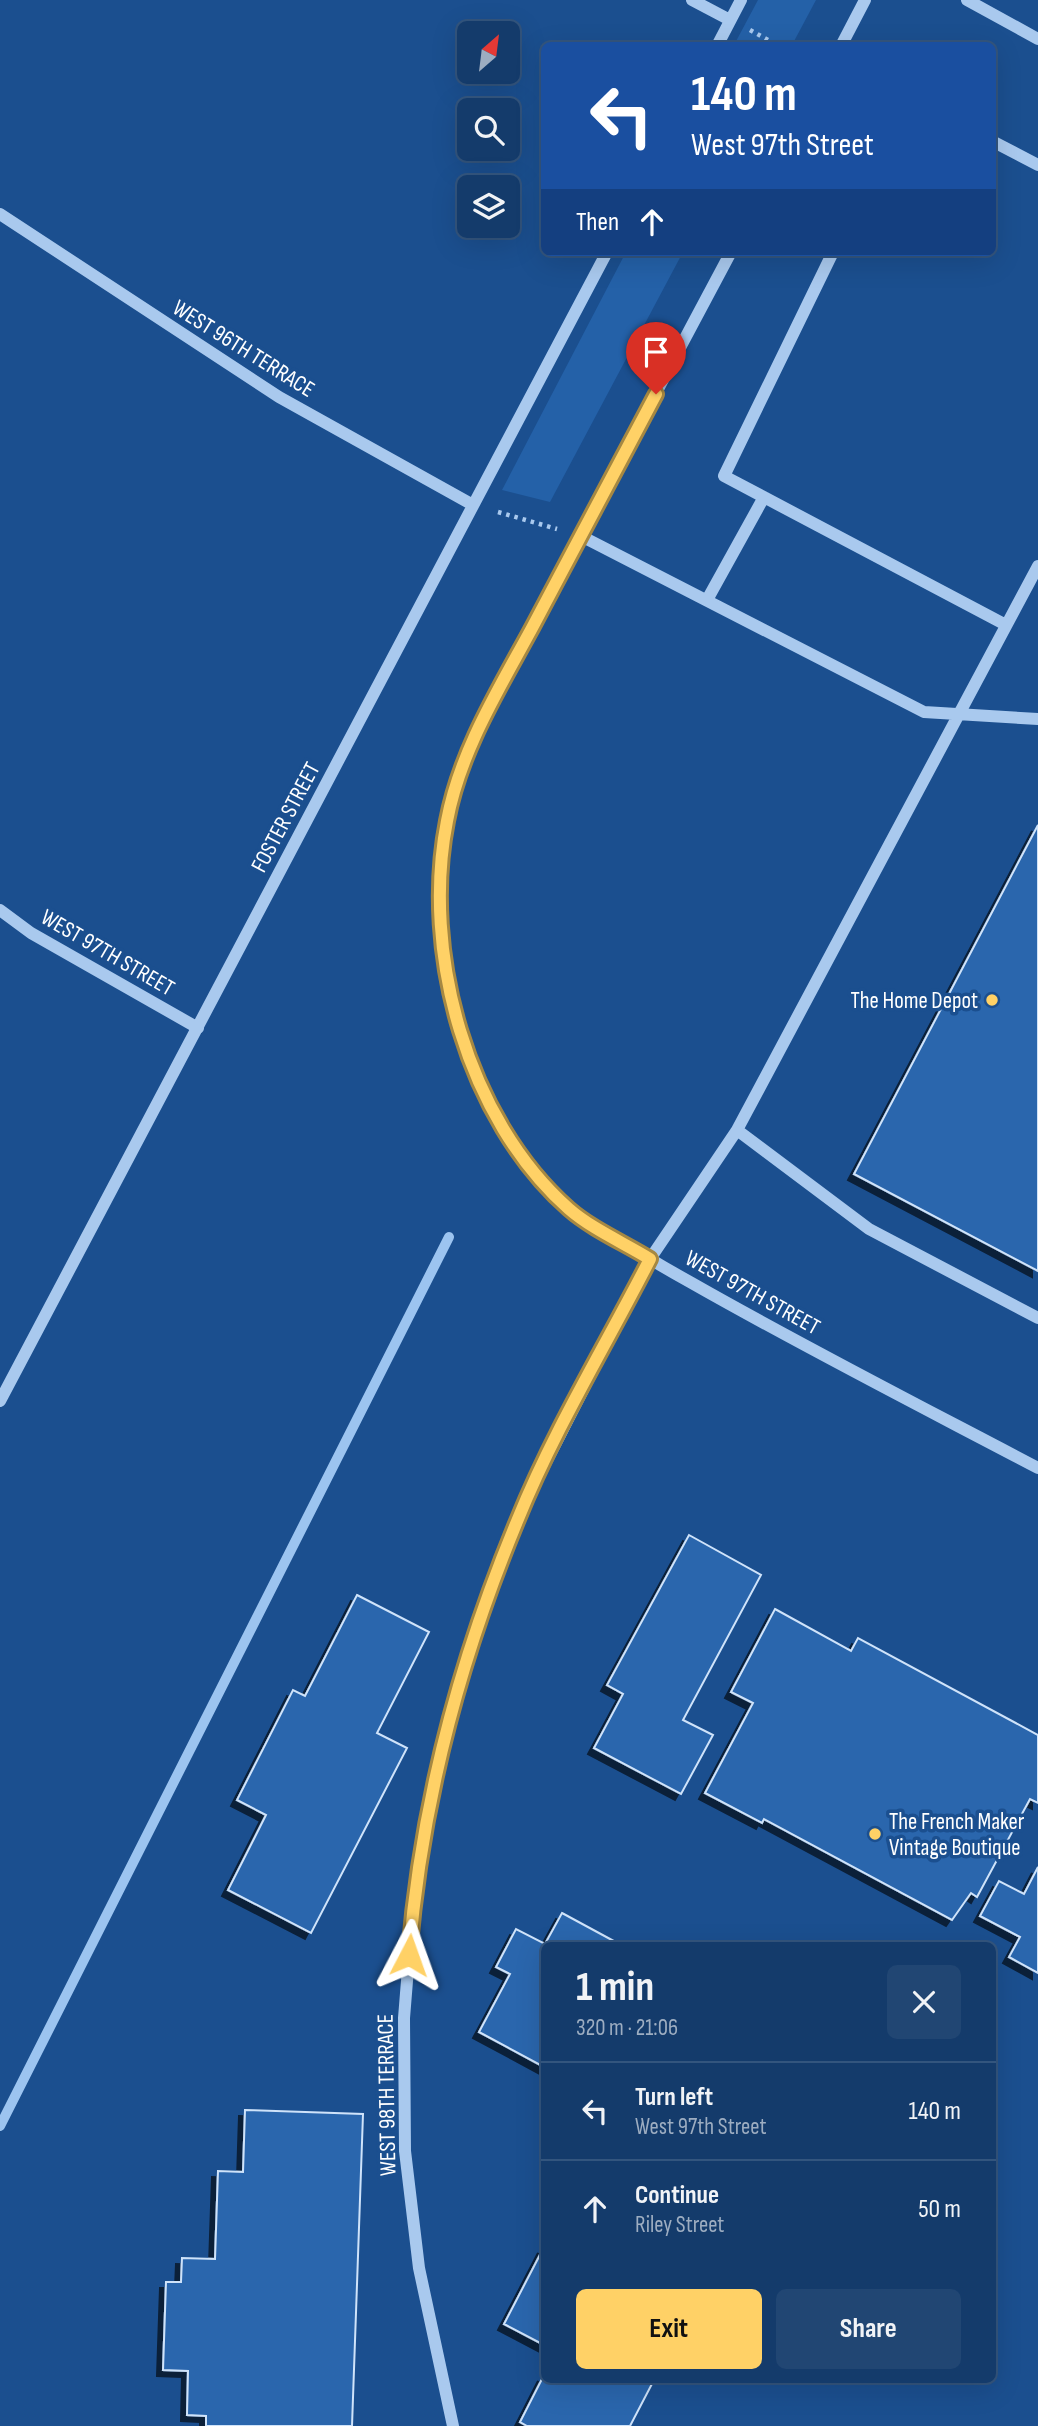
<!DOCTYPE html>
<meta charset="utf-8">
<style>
:root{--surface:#143b6b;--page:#214673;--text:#f1f3f6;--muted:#9dadc1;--line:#33557e;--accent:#ffd166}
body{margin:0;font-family:"Sofia Sans Condensed",sans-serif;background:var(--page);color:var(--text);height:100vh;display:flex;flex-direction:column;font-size:26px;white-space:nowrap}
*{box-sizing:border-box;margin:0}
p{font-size:23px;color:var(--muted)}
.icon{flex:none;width:38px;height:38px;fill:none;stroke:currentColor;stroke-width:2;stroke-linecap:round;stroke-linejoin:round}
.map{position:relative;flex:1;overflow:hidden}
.sheet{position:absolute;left:541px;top:1942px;width:455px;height:441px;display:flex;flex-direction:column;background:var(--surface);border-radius:10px;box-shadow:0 7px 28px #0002,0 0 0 2px var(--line)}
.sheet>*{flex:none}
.banner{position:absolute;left:541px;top:42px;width:455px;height:214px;border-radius:10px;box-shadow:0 7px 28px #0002,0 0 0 2px var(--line);background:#1a4fa0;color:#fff;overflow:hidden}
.needle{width:46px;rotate:28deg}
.controls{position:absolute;left:457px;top:21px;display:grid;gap:14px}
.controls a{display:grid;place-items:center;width:63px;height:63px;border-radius:10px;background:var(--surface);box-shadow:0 7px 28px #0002,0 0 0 2px var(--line);font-size:35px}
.pin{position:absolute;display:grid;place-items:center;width:60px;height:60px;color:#fff;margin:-72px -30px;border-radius:50% 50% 50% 0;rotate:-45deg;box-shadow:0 0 7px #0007}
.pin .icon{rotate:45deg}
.me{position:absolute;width:77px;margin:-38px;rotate:4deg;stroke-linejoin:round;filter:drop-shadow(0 0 5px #0008)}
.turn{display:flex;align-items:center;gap:24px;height:147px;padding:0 35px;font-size:32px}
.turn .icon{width:91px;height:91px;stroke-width:2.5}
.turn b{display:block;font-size:49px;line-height:60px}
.then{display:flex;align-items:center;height:66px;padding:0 35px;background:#0003;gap:14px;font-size:26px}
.round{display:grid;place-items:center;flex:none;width:74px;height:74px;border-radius:10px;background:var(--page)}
.overview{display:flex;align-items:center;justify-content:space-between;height:119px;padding:0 35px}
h1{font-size:42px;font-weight:700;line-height:52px}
.primary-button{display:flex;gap:14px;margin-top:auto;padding:14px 35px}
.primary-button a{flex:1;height:80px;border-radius:10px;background:var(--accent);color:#111;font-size:28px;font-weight:700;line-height:80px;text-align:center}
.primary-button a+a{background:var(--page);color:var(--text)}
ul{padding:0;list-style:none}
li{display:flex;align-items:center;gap:21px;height:98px;padding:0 35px;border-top:2px solid var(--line)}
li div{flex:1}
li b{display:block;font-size:26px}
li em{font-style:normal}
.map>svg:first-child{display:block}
</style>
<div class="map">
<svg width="1038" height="2426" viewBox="0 0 1038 2426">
<defs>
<filter id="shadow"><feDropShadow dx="-6" dy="6" stdDeviation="0" flood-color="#0009"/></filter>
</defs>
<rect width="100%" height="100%" fill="#1b4f8f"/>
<!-- green -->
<path fill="#2461a8" d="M758,0H816L792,45H734Z
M626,252H683L550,502L502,490Z"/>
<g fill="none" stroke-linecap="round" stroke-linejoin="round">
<!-- stream -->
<path stroke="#9cc4f0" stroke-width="10" d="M0,2126L449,1237"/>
</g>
<!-- building -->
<path fill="#2a66ad" stroke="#cfe3fa" stroke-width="2" filter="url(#shadow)" d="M1038,825V1271L854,1174Z
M689,1535L761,1575L683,1720L713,1735L681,1794L594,1748L623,1694L607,1685Z
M357,1595L429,1632L377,1733L407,1748L311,1933L228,1890L266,1815L237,1800L293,1690L305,1696Z
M775,1609L851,1651L858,1638L1038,1735V1803L1030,1799L977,1897L971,1893L952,1920L764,1819L762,1823L705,1793L753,1703L731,1692Z
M1038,1867V1973L1009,1957L1020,1937L980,1916L999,1881L1024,1894Z
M562,1913L623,1946H544V2067L479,2032L510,1974L496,1967L516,1929L545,1944Z
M245,2110L363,2114L352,2426H206V2416L187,2415L188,2371L163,2370L166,2282H181L182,2258L215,2259L218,2171L243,2172Z
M544,2247V2345L504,2324Z
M544,2375V2380H654L630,2426H527L520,2422Z"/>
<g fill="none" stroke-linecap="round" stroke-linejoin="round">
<!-- path -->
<path stroke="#a9c9ee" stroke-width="4.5" stroke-dasharray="3.5 5" stroke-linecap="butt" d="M750,30L779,46
M498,512L557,529"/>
<!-- minor -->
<path stroke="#a9c9ee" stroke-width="12" d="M692,0L730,20
M967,0L1038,39
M717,46L741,0
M841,46L865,0
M992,141L1038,165
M0,214L279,397L473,505
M731,252L493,699C475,738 455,778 447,821C421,958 465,1112 568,1208C579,1217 593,1224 605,1231C633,1249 661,1266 690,1282C804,1347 922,1407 1038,1468
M833,252L724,476L1006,625
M581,536L924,712L1038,719
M707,600L764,497
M0,910L31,933L198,1028
M737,1130L869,1229L1038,1318
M0,1401L607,252
M453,2426L419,2268L405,2151L404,2018L412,1919L434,1785L468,1649L518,1517L650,1259L737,1130L1038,566"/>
</g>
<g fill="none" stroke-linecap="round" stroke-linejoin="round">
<!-- route casing -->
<g stroke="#a68842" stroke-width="18">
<path id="route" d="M409,1955C421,1805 460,1658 518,1519C554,1430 606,1345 650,1259C624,1243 592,1229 569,1209C467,1119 421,952 447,821C460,751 499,689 532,628C574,550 615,472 656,394"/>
</g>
<!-- route -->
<use href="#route" stroke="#ffd166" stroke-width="12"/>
</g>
<!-- markers -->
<g fill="#ffd166" stroke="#1b4f8f" stroke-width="2.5">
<circle cx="992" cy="1000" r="7"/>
<circle cx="875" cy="1834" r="7"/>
</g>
<g text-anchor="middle" stroke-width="7" stroke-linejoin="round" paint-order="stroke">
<!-- street labels -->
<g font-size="23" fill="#fff" stroke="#1b4f8f">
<text transform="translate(244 348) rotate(32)" y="8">WEST 96TH TERRACE</text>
<text transform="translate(285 817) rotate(-62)" y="8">FOSTER STREET</text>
<text transform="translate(108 952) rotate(30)" y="8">WEST 97TH STREET</text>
<text transform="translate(753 1292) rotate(29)" y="8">WEST 97TH STREET</text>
<text transform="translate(386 2095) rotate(-91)" y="8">WEST 98TH TERRACE</text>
</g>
<!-- poi labels -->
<g font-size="23" fill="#fff" stroke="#1b4f8f" text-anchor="end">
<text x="978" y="1008">The Home Depot</text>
<text x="889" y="1829" text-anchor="start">The French Maker<tspan x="889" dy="26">Vintage Boutique</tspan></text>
</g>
</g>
</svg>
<div class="controls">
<a><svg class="needle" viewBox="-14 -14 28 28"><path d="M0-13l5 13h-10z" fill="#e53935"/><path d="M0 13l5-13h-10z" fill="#9dadc1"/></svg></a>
<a><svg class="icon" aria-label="search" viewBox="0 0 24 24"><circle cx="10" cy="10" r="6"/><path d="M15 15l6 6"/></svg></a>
<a><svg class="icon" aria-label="layers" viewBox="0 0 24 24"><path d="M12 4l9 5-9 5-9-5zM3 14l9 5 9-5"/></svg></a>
</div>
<div class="pin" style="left:656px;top:394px;background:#d93025"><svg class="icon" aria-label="arrive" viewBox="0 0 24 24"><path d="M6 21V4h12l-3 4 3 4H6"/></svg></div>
<svg class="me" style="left:409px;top:1955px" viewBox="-20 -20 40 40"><path d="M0-17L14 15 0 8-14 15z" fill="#ffd166" stroke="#fff" stroke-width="4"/></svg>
<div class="banner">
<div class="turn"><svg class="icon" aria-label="left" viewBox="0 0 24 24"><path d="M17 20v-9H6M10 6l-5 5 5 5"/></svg><div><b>140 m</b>West 97th Street</div></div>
<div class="then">Then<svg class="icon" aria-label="ahead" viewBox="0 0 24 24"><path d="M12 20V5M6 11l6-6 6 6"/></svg></div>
</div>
<section class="sheet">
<div class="overview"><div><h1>1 min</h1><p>320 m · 21:06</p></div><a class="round"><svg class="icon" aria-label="close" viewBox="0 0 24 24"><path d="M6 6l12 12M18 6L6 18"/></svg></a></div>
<ul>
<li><svg class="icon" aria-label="left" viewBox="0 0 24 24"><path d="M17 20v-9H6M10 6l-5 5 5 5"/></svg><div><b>Turn left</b><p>West 97th Street</p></div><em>140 m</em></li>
<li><svg class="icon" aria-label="ahead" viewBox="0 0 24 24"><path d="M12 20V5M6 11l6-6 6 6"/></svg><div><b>Continue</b><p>Riley Street</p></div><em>50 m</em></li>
</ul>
<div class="primary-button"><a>Exit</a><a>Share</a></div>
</section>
</div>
